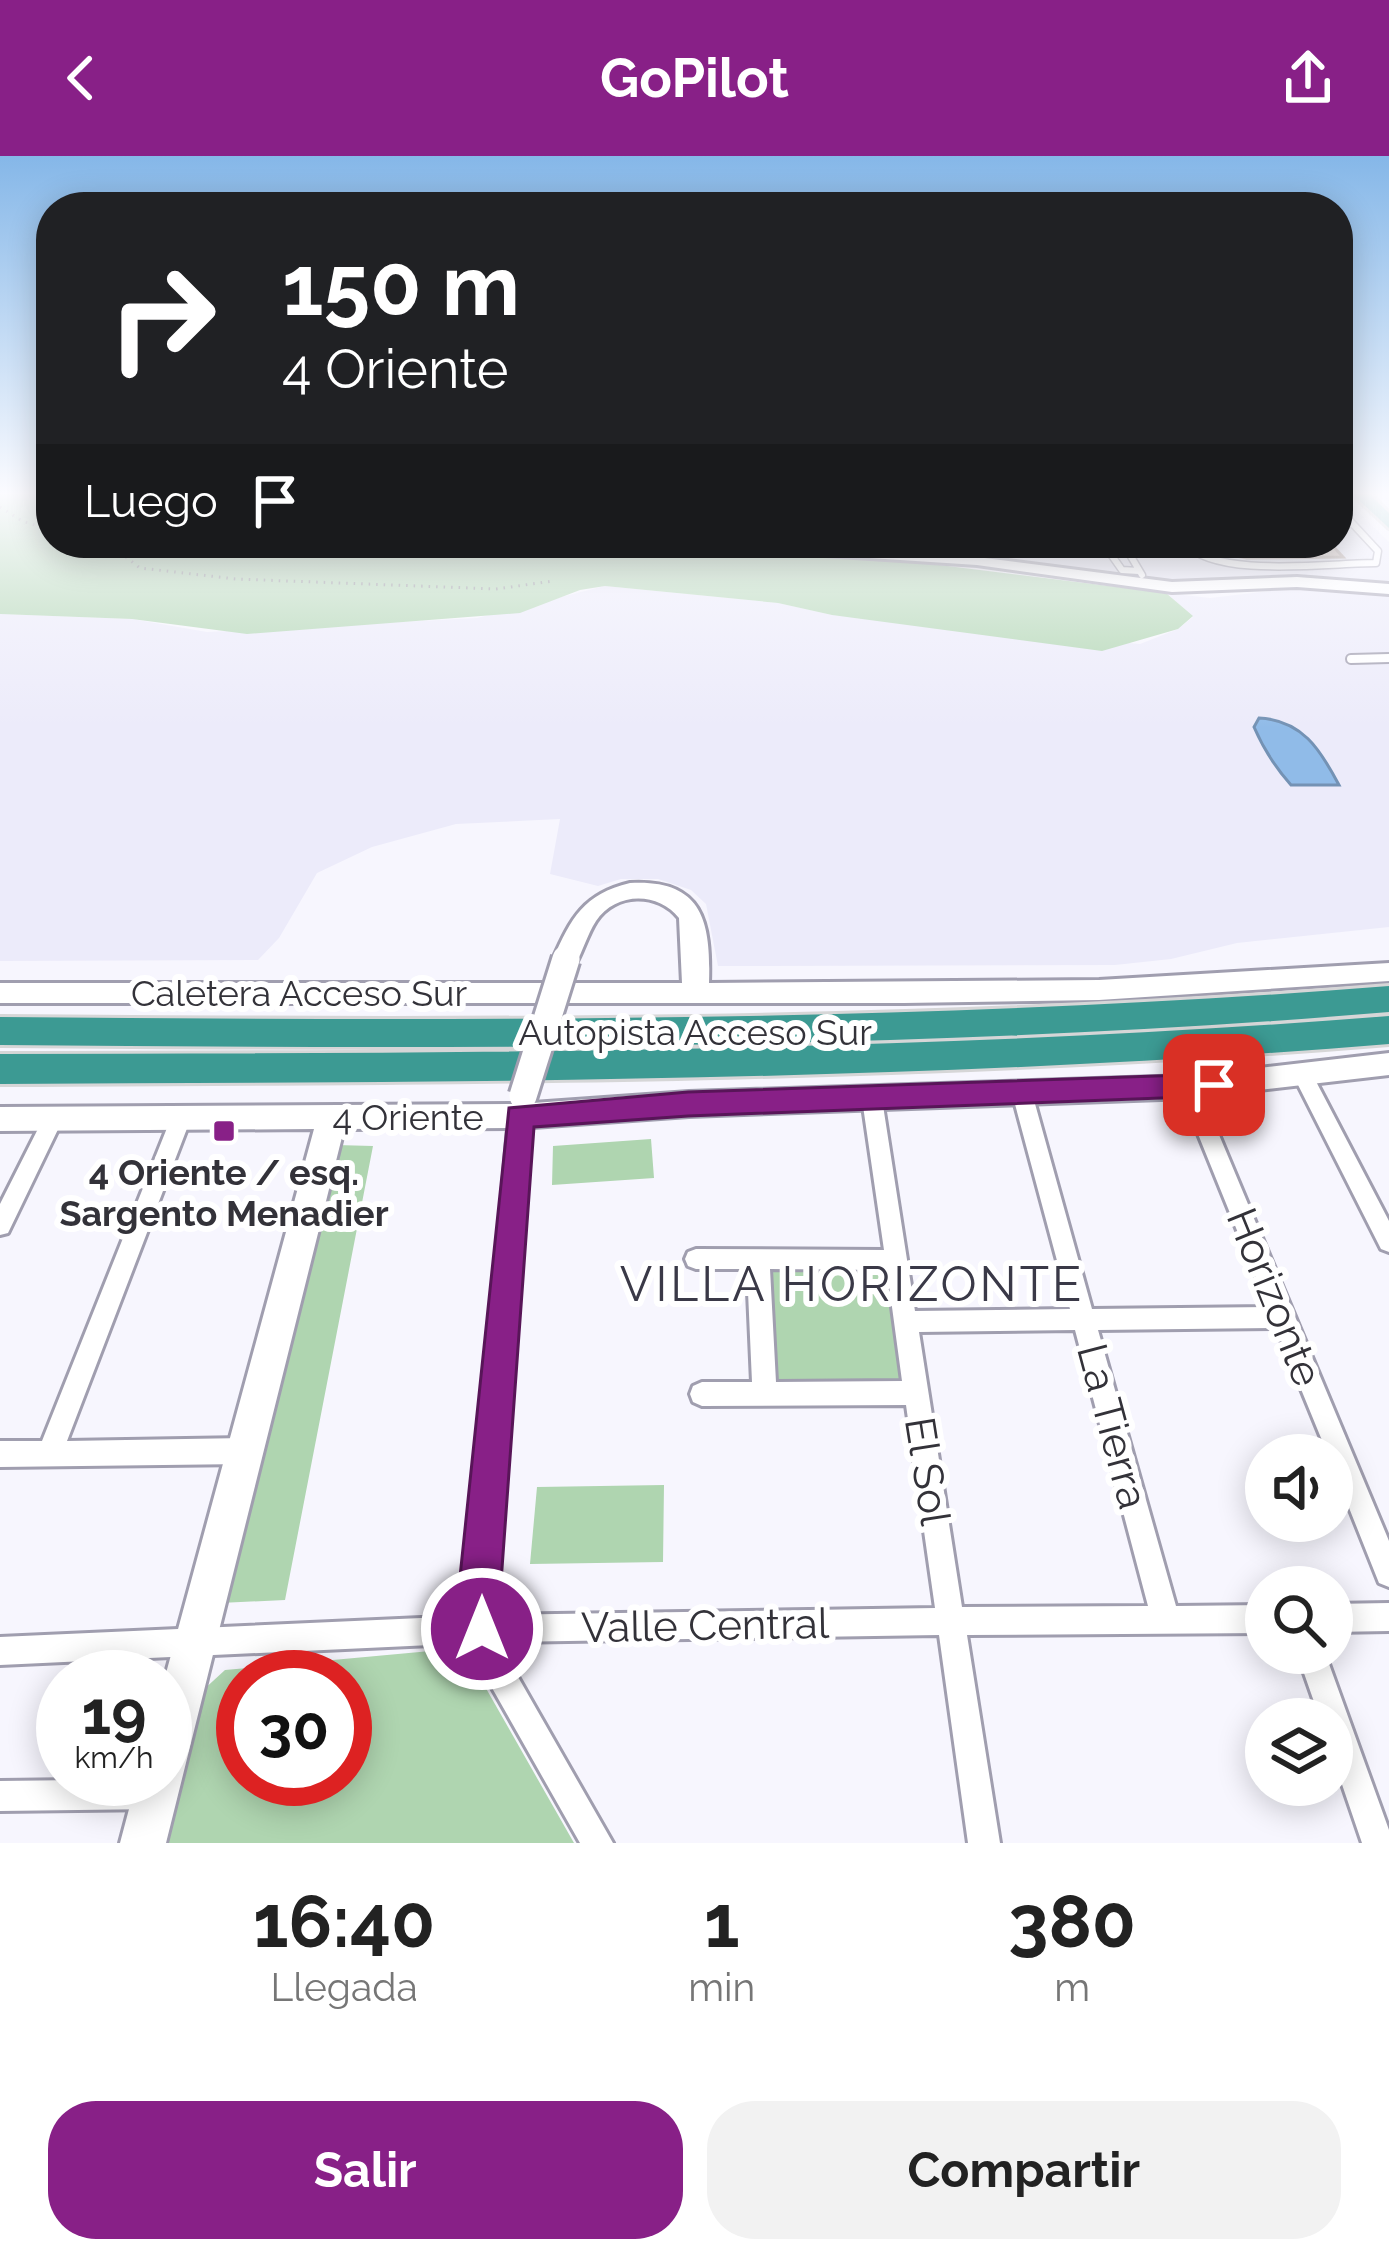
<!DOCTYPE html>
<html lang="es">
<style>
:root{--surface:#fff;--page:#f2f2f2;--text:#222;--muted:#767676;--accent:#882087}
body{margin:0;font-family:Raleway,sans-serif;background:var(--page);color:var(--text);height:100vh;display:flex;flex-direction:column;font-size:45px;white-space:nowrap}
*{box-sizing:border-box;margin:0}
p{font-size:39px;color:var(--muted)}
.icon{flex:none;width:66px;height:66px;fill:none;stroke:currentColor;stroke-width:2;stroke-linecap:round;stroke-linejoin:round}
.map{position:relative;height:1687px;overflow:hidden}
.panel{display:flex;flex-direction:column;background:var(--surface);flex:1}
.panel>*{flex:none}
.banner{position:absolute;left:36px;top:36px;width:1317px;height:366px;border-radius:48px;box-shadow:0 6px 30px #0003;background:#202124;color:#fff;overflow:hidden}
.buttons{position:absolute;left:1245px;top:1278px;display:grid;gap:24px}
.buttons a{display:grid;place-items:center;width:108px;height:108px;border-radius:50%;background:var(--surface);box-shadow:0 6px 30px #0003;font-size:60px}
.speed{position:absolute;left:36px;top:1494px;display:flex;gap:24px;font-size:60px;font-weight:700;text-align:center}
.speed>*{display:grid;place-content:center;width:156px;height:156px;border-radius:50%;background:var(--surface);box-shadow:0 6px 30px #0003;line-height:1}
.speed small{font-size:30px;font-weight:400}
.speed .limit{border:18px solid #d22;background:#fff;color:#111}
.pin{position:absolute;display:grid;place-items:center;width:102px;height:102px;color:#fff;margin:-51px;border-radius:24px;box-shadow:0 6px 18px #0006}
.me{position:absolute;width:132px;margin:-66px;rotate:0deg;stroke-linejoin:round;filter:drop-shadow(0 0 9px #0008)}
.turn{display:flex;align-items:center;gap:42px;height:252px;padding:0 48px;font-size:54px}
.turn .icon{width:156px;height:156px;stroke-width:2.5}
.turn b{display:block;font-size:84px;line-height:102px}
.then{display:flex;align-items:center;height:114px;padding:0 48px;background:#0003;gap:24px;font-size:45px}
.eta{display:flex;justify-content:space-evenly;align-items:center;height:204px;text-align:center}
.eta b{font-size:72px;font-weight:700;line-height:84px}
.primary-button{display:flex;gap:24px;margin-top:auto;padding:24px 48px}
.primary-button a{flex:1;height:138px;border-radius:48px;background:var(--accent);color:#fff;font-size:48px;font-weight:700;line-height:138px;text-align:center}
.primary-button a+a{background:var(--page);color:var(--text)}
header{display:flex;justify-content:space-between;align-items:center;height:156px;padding:0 48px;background:var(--accent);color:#fff;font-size:54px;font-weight:700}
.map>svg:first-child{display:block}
</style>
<header><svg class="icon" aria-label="back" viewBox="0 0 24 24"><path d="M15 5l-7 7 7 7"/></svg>GoPilot<svg class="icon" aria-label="share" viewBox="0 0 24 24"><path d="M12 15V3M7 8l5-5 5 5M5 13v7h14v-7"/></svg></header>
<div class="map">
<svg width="1389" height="1687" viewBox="0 0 1389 1687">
<rect width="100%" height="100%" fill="#f7f6fe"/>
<!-- built -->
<path fill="#ecebfa" d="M1338,336L1389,386V428L1317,421L1251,422L1217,430L1160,428L1006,404L1009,398L998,395L994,387H1338Z
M605,430L778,447L832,459L1140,488L1178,473L1193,461L1166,437L1210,442L1286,433L1389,439V771L1237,787L1171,803L1115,809L718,810L706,748L691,734L658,723H621L598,730L550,718L560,663L456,668L372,691L317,717L279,782L258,804L0,805V458L132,463L207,476L477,462Z"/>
<!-- green -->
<path fill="#afd5b0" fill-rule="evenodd" d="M0,336H51V387L685,390L915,406L1166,437L1193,460L1178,473L1102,495L832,459L778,447L605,430L580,434L520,457L247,478L132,463L0,458Z
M651,983L654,1022L552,1029L553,990Z
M336,989L373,990L285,1444L220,1447Z
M886,1113L903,1225L773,1227L766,1115Z
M664,1329L663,1406L530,1408L537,1331Z
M463,1492L574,1687H162L201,1536L225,1514ZM243,1521H345V1623H243Z"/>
<!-- water -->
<path fill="#90bbe8" stroke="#7492b4" stroke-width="3" d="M1259,562C1302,564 1320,593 1339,629H1291C1274,610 1264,594 1254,571Z"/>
<!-- building -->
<path fill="#d2bfb7" stroke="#ab9892" stroke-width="3" d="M1221,387H1330L1343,401L1247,402L1230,399Z"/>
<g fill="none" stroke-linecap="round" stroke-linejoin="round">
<!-- service-far1 casing -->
<g stroke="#a09eaf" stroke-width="9">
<path id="service-far1" d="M1068,387L1073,396
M1103,387L1122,414L1139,415
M1123,387L1142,419
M1185,387C1215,423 1329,407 1376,407L1378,395L1338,352"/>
</g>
<!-- service casing -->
<g stroke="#a09eaf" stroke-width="12">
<path id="service" d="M1351,503L1389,502"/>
</g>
<!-- minor casing -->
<g stroke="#a09eaf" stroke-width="6">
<path id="minor" d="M1303,912L1310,914L1389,1065V1096L1381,1093L1293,919L1296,914Z
M1189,923L1196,926L1199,931L1389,1385V1431L1379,1427L1332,1309V1299H1328L1276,1172L1098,1174L1176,1450L1266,1449V1477L967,1479L1000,1687H968L939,1479L502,1486L506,1500L613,1687H580L483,1516L474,1487L0,1509V1481L466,1460L509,960L512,954L519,952L526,954L529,960L493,1459L935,1452L906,1249L702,1250L693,1246L690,1238L693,1230L702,1226H752L747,1113H696L688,1110L685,1103L688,1096L696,1093L884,1094L862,943L865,938H879L882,943L915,1155L1070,1153L1012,937L1015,932H1029L1032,937L1092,1153L1268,1151L1179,931L1182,926ZM770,1113L887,1114L902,1225L776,1226ZM1075,1174L1148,1450L962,1451L919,1176Z
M181,954L188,956L191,962L67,1285L245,1282L254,1286L258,1295L254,1304L245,1308L0,1311V1285H42L171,962L174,956Z
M53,955L60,957L63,963L8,1077L0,1079V1048L46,957Z
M1389,1447V1475L1332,1476V1448Z
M1297,1497H1325L1389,1674V1687H1362L1332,1599V1563H1320Z
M157,1623L167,1627L171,1638L167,1649L156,1653L0,1655V1625Z"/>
</g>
<!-- tertiary casing -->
<g stroke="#a09eaf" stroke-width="6">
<path id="tertiary" d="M695,387H768L977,401L1172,426L1297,421L1389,428V438L1297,431L1172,436L977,409L702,391Z"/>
</g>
<!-- secondary casing -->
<g stroke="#a09eaf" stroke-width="6">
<path id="secondary" d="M630,727C703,723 711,766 709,827L1099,824L1389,807V825L1099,844L904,847H0V827H682L679,762C658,735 615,736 596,765C587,779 583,795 575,809H557L553,803C571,762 584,738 630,727Z
M1389,897V919L1189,942L689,960L519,972L344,973L166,1687H120L137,1623H165V1521L314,973L0,975V951L519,948L689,936L1189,920Z"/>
</g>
<!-- primary casing -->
<g stroke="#d6d6d7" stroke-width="6">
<path id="primary" d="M1350,336H1367L1389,357V372Z"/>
</g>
<!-- motorway casing -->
<g stroke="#d6d6d7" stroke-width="6">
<path id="motorway" d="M1389,830V856C926,895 464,893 0,889V861C464,865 926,867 1389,830Z
M1389,860V888C926,926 464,926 0,928V898C464,897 926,897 1389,860Z"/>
</g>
<!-- path -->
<path stroke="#8e8d95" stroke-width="3" stroke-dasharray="1.5 6" stroke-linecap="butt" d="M0,351L22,365L51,374
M108,387L140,412L236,423L496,433L553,425
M464,387L571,398L689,393"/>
<!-- service-far1 -->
<use href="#service-far1" stroke="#fff" stroke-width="6"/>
<!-- service -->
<use href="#service" stroke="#fff" stroke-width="8"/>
<!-- minor -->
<use href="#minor" fill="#fff" fill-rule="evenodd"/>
<!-- tertiary -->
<use href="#tertiary" fill="#fff" fill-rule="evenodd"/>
<!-- secondary -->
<use href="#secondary" fill="#fff" fill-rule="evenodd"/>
<!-- primary -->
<use href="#primary" fill="#8ac2be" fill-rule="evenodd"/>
<!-- motorway -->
<use href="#motorway" fill="#3c9a93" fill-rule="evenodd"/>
<!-- secondary-bridge casing -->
<g stroke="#a09eaf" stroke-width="33" stroke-linecap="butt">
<path id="secondary-bridge" d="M523,940L566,803"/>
</g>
<!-- secondary-bridge -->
<use href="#secondary-bridge" stroke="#fff" stroke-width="27"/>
</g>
<!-- sky -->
<linearGradient id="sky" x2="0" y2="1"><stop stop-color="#85b7e8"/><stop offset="0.59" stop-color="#fbfbff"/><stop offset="1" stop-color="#fbfbff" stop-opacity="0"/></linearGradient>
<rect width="1389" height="572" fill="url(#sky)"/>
<!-- route -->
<path fill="#882087" stroke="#581558" stroke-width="3" d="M1214,918L1224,921L1229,929L1224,937L1214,940L688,960L534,971L500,1440L503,1473L496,1488L482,1494L467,1488L458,1440L509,952L688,936Z"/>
<!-- markers -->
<rect fill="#882087" stroke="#fff" stroke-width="4.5" x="212" y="963" width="24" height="24" rx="6"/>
<g text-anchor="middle" stroke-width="12" stroke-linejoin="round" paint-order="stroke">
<!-- street labels -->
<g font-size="36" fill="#333239" stroke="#fff">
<text x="299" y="850">Caletera Acceso Sur</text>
<text x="695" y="889">Autopista Acceso Sur</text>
<text x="408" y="974">4 Oriente</text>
</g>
<!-- poi labels -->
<g font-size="36" font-weight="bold" fill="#333239" stroke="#fff">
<text x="224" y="1029">4 Oriente / esq.<tspan x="224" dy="41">Sargento Menadier</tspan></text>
</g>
<!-- near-street labels -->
<g font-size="42" fill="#333239" stroke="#fff">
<text transform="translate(1275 1141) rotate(68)" y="15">Horizonte</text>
<text transform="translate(1113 1270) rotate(75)" y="15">La Tierra</text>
<text transform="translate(928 1315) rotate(81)" y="15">El Sol</text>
<text transform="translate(705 1469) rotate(-1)" y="15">Valle Central</text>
</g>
<!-- near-neighbourhood labels -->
<g font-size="48" letter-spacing="3" fill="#3a3947" stroke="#fff">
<text x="852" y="1145">VILLA HORIZONTE</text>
</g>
</g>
</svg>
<div class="buttons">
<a><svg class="icon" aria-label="sound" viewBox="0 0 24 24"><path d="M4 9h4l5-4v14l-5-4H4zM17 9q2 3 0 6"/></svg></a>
<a><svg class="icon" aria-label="search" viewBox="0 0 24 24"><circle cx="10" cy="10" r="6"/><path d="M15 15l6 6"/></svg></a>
<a><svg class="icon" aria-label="layers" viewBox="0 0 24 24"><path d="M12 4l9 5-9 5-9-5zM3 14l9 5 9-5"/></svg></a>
</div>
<div class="speed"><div>19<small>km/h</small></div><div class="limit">30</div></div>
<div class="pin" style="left:1214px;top:929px;background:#d93025"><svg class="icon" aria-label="arrive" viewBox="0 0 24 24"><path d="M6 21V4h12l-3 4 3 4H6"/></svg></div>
<svg class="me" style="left:482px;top:1473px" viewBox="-20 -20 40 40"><circle r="17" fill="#882087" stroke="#fff" stroke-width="3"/><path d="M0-11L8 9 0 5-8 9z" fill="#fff"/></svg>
<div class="banner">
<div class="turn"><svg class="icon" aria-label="right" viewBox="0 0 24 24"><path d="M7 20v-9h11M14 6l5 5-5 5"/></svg><div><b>150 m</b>4 Oriente</div></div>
<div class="then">Luego<svg class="icon" aria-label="arrive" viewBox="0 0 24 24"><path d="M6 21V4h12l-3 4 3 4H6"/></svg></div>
</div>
</div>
<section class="panel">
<div class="eta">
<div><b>16:40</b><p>Llegada</p></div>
<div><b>1</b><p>min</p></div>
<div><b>380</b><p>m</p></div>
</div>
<div class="primary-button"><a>Salir</a><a>Compartir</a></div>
</section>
